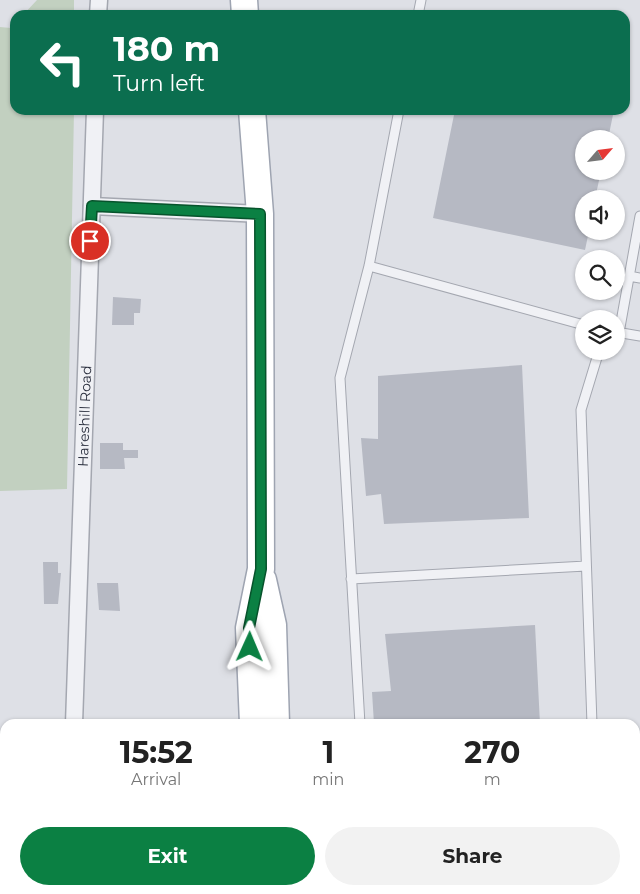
<!DOCTYPE html>
<style>
:root{--surface:#fff;--page:#f2f2f2;--text:#222;--muted:#767676;--accent:#0b8043}
body{margin:0;font-family:Montserrat,sans-serif;background:var(--page);color:var(--text);height:100vh;display:flex;flex-direction:column;font-size:19px;white-space:nowrap}
*{box-sizing:border-box;margin:0}
p{font-size:16px;color:var(--muted)}
.icon{flex:none;width:28px;height:28px;fill:none;stroke:currentColor;stroke-width:2;stroke-linecap:round;stroke-linejoin:round}
.map{position:relative;flex:1;overflow:hidden}
.drawer{position:absolute;left:0px;top:719px;width:640px;height:176px;display:flex;flex-direction:column;background:var(--surface);border-radius:15px 15px 0 0;box-shadow:0 1px 4px #0004}
.drawer>*{flex:none}
.banner{position:absolute;left:10px;top:10px;width:620px;height:105px;border-radius:15px;box-shadow:0 1px 4px #0004;background:#0b6e4f;color:#fff;overflow:hidden}
.needle{width:32px;rotate:62deg}
.controls{position:absolute;left:575px;top:130px;display:grid;gap:10px}
.controls a{display:grid;place-items:center;width:50px;height:50px;border-radius:50%;background:var(--surface);box-shadow:0 1px 4px #0004;font-size:25px}
.pin{position:absolute;display:grid;place-items:center;width:42px;height:42px;color:#fff;margin:-21px;border:2px solid #fff;border-radius:50%;box-shadow:0 1px 5px #0007}
.me{position:absolute;width:55px;margin:-28px;rotate:1deg;stroke-linejoin:round;filter:drop-shadow(0 0 4px #0008)}
.turn{display:flex;align-items:center;gap:18px;height:105px;padding:0 20px;font-size:22px}
.turn .icon{width:65px;height:65px;stroke-width:2.5}
.turn b{display:block;font-size:35px;line-height:42px}
.eta{display:flex;justify-content:space-evenly;align-items:center;height:85px;text-align:center}
.eta b{font-size:30px;font-weight:700;line-height:35px}
.primary-button{display:flex;gap:10px;margin-top:auto;padding:10px 20px}
.primary-button a{flex:1;height:58px;border-radius:30px;background:var(--accent);color:#fff;font-size:20px;font-weight:700;line-height:58px;text-align:center}
.primary-button a+a{background:var(--page);color:var(--text)}
.map>svg:first-child{display:block}
</style>
<div class="map">
<svg width="640" height="894" viewBox="0 0 640 894">
<rect width="100%" height="100%" fill="#dee0e6"/>
<!-- green -->
<path fill="#c2d0c0" d="M37,0H74V15H23Z
M15,24V110H74L67,489L0,491V27L11,28Z"/>
<!-- building -->
<path fill="#b6b9c3" d="M455,110H614L608,139H584V171H601L595,199H584V231H589L585,250L433,218Z
M113,297L141,299L140,313H134V325H112Z
M522,365L529,518L384,524L381,494L366,496L361,438L378,439V376Z
M100,443H123V450H138V458H124L125,469H100Z
M43,562H58V573H61L58,604H44Z
M97,583H118L120,611L99,610Z
M535,625L540,724H374L372,692L391,691L385,634Z"/>
<g fill="none" stroke-linecap="round" stroke-linejoin="round">
<!-- service casing -->
<g stroke="#a4a7b0" stroke-width="11">
<path id="service" d="M418,15L421,0
M369,266L584,325
M629,276L640,278
M616,332L640,336
M619,333L640,216
M351,579L586,566
M360,724L340,378L369,266L399,110
M592,724L581,410L599,351
M487,890V894"/>
</g>
<!-- minor casing -->
<g stroke="#a4a7b0" stroke-width="19">
<g id="minor">
<path d="M98,15L99,0"/>
<path d="M92,206L260,214"/>
<path id="s1" d="M74,724L95,110"/>
<path d="M69,894V890"/>
</g>
</g>
<!-- primary casing -->
<g stroke="#9ea4b1" stroke-width="29">
<path id="primary" d="M244,0L245,15
M252,110L260,214L261,569L249,628L253,724
M263,580L273,625L276,724
M260,890V894
M282,890V894"/>
</g>
<!-- service -->
<use href="#service" stroke="#f0f1f5" stroke-width="9"/>
<!-- minor -->
<use href="#minor" stroke="#f0f1f5" stroke-width="16"/>
<!-- primary -->
<use href="#primary" stroke="#fff" stroke-width="26"/>
</g>
<g fill="none" stroke-linecap="round" stroke-linejoin="round">
<!-- route casing -->
<g stroke="#07532c" stroke-width="12">
<path id="route" d="M90,241L92,206L260,214L261,569L249,628L250,647"/>
</g>
<!-- route -->
<use href="#route" stroke="#0b8043" stroke-width="9"/>
</g>
<g text-anchor="middle" stroke-width="4.5" stroke-linejoin="round" paint-order="stroke">
<!-- street labels -->
<g font-size="14" fill="#282d3c" stroke="#edeff4">
<text dy="5" stroke="none"><textPath href="#s1" startOffset="308">Hareshill Road</textPath></text>
</g>
</g>
</svg>
<div class="controls">
<a><svg class="needle" viewBox="-14 -14 28 28"><path d="M0-13l5 13h-10z" fill="#e53935"/><path d="M0 13l5-13h-10z" fill="#767676"/></svg></a>
<a><svg class="icon" aria-label="sound" viewBox="0 0 24 24"><path d="M4 9h4l5-4v14l-5-4H4zM17 9q2 3 0 6"/></svg></a>
<a><svg class="icon" aria-label="search" viewBox="0 0 24 24"><circle cx="10" cy="10" r="6"/><path d="M15 15l6 6"/></svg></a>
<a><svg class="icon" aria-label="layers" viewBox="0 0 24 24"><path d="M12 4l9 5-9 5-9-5zM3 14l9 5 9-5"/></svg></a>
</div>
<div class="pin" style="left:90px;top:241px;background:#d93025"><svg class="icon" aria-label="arrive" viewBox="0 0 24 24"><path d="M6 21V4h12l-3 4 3 4H6"/></svg></div>
<svg class="me" style="left:250px;top:647px" viewBox="-20 -20 40 40"><path d="M0-17L14 15 0 8-14 15z" fill="#0b8043" stroke="#fff" stroke-width="4"/></svg>
<div class="banner">
<div class="turn"><svg class="icon" aria-label="left" viewBox="0 0 24 24"><path d="M17 20v-9H6M10 6l-5 5 5 5"/></svg><div><b>180 m</b>Turn left</div></div>
</div>
<section class="drawer">
<div class="eta">
<div><b>15:52</b><p>Arrival</p></div>
<div><b>1</b><p>min</p></div>
<div><b>270</b><p>m</p></div>
</div>
<div class="primary-button"><a>Exit</a><a>Share</a></div>
</section>
</div>
